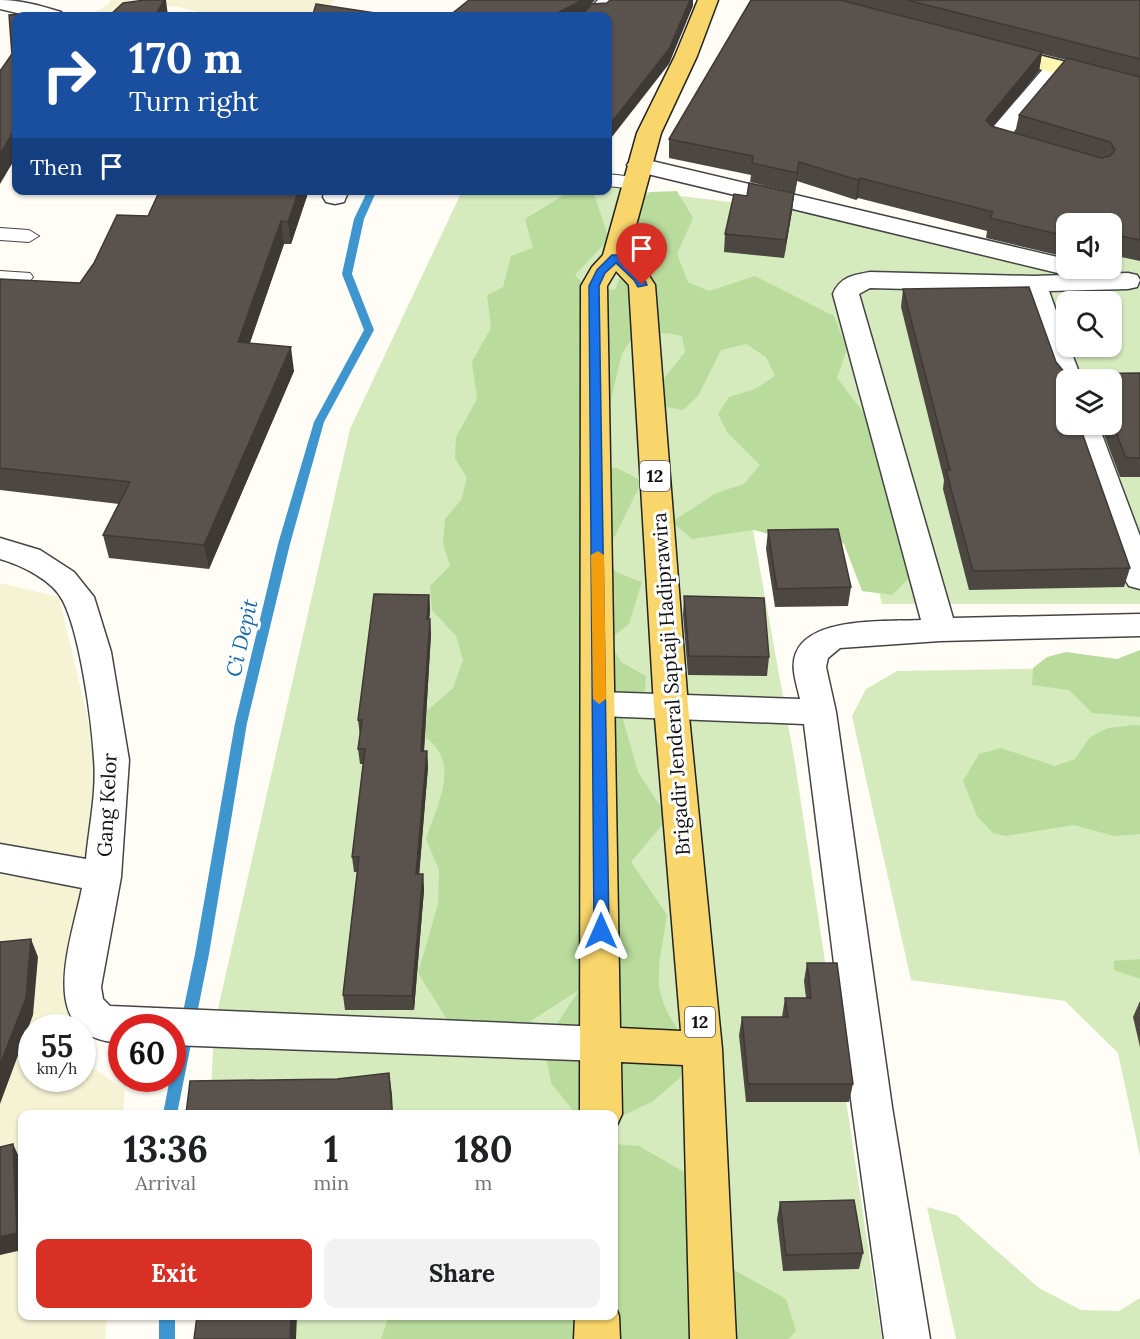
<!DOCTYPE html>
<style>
:root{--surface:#fff;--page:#f2f2f2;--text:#202124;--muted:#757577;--accent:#d93025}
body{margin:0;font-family:Lora,serif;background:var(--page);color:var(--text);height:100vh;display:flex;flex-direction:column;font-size:22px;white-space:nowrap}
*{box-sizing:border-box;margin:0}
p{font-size:20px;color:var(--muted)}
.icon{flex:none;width:33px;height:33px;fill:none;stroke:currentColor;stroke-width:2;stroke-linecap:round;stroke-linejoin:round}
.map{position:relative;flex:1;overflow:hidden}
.drawer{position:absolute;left:18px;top:1110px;width:600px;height:210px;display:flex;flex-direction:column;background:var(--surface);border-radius:12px;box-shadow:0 2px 4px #0004}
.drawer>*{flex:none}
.hud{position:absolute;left:12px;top:12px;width:600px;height:183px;border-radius:12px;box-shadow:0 2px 4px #0004;background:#1a4fa0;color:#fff;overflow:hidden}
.tools{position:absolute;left:1056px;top:213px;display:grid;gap:12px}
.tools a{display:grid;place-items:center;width:66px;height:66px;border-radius:12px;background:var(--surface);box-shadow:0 2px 4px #0004;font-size:30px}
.speed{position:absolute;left:18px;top:1014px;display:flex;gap:12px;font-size:30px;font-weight:700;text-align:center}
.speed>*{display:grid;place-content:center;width:78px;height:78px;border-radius:50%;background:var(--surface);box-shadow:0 2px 4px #0004;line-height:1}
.speed small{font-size:15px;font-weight:400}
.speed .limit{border:9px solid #d22;background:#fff;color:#111}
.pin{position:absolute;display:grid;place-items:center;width:51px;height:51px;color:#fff;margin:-62px -26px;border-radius:50% 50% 50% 0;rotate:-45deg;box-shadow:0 0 6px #0007}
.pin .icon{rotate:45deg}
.me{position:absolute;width:66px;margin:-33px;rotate:0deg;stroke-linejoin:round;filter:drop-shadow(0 0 4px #0008)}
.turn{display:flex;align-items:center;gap:21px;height:126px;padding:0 18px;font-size:27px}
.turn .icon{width:78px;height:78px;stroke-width:2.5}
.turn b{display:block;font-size:42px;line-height:51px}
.then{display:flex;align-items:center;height:57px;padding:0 18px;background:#0003;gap:12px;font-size:22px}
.eta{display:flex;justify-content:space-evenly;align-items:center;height:102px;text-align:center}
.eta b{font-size:36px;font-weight:700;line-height:42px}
.primary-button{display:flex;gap:12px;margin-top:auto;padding:12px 18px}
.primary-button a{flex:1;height:69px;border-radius:12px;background:var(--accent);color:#fff;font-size:24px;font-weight:700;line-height:69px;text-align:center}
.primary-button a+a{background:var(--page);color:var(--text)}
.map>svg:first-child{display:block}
</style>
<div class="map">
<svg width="1140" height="1339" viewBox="0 0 1140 1339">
<rect width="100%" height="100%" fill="#fffdf5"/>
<!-- farmland -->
<path fill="#f6f3d4" d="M109,0H336L316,16H204V14L180,7L164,6L148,16H89L111,2Z
M0,583L59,597L109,809L66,1027L32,1028V1078H82L83,1061L125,1090L123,1114H22V1316H107L105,1339H0Z"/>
<!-- green -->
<path fill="#d5ebbd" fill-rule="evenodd" d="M608,187L778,208L1066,265V268L1101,272L1103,269L1112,268V254L1140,212V604H882L861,524L753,530L795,763L882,1339H201L202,1316H614V1114H210L214,1026L350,429L462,191L608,190ZM1066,302H1112V346H1066ZM1066,380H1112V424H1066Z
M1140,667V1156L1118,1053L1065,1001L911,980L852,716L866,689L897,671Z
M927,1207L956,1215L1039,1288L1081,1310L1119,1311L1140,1298V1339H956Z"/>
<!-- forest -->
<path fill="#b9dc9c" d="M572,190L593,191L609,239L575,275L588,288L615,290L625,262L636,203L651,192L677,191L693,218L677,254L688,282L709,291L755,276L834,316L847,349L837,378L877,430L923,564L892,595L862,591L844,544L817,531L791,539L753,530L692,539L672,522L716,493L744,484L760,465L727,432L718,414L729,397L755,389L775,376L766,357L746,344L721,350L698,396L683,410L656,405L658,386L685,352L682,336C605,319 627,373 604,418C598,429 586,440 578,451L587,467L617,468L642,481L615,536L601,553L616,572L642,582L629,624L609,640L621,662L646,676L644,701L622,716L638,772L668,818L631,862L667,915C657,979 648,992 690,1046L680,1078L652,1102L619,1117H614V1114H576L551,1083L544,1044L579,990L490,1047L456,1034L418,973L438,904L439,870L426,839C437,805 462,763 425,737L427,711L453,688L463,660L456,636L432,610L430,586L450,566L443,543L445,519L461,500L467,478L455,458L456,437L477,399L472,362L491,328L487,295L503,287L511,256L533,248L525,219Z
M1140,650V717L1092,713L1069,690L1032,685L1033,668L1047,657L1066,652L1117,659Z
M1136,725L1140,726V834L1114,836L1074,825L1005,836L993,833L977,816L963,781L979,754L1001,748L1055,766L1075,759L1090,737L1108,728Z
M1140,959V979L1114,970V961Z
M614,1144L639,1146L691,1176L727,1266L786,1299L796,1331L788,1339H381L389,1316H614Z"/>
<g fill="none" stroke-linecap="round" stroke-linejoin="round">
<!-- stream -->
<path fill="#3f96cf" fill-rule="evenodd" d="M368,190H377L364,219L352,274L374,330L324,422L290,544L247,723L209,954L177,1114H163L170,1078H172V1065L195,954L235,723L278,544L314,422L364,330L342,274L354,219Z
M159,1316H175V1339H159Z"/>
<!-- lane casing -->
<g stroke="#444" stroke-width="2">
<path id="lane" d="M608,174L634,177L643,183L634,189L608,186Z
M0,228L29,230L39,236L29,242L0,240Z
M0,271L30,273L33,277L30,281L0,283Z"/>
</g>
<!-- street casing -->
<g stroke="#444" stroke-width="3">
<path id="street" d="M0,0C21,0 41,6 61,12L65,16H30L0,9Z
M598,0H620L605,16H583Z
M1057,60L1065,62L1068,67L1011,135L1035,143L1039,148L1035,153L1027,155L988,143L984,138L988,133L1049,62Z
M639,158L1066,259V268H1078L1075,272L1066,275L631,170L627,165L631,160Z
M325,190H349L344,202L335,204L326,202L323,197Z
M870,272L1033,276L1128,273L1137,275L1140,280L1137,287L1128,289L1049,291L1066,339V346H1069L1082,380H1066V388L1058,386L1054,380L1023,292L870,288L859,294L953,618L1140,614V636L940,641L840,648L828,658L826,667L836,712L892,1107L930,1339H884L852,1107L804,724L600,716L588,713L583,704L588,695L600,692L800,699C797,685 790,667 796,653C811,616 888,622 921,620L833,294C840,277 853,275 870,272Z
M1070,424H1098L1140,536V589L1129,586L1124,578Z
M0,538L40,550L74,572L94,597L111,652L129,760L121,877L101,987L103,999L110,1006L602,1027L616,1032L622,1044L616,1056L602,1061L172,1045V1028H122V1043C33,1039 71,943 82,888L0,872V844L86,859C89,827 97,791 94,759C92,721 80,634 63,601C53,580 21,565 0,559Z"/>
</g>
<!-- secondary casing -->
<g stroke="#333" stroke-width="3">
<path id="secondary" d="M996,44L1140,81V95L988,56L985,51L988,46Z"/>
</g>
<!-- primary casing -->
<g stroke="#222" stroke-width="3">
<path id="primary" d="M698,0H718L697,56L661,133L628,255L648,274L655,285L688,706L722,1049L736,1339H690L683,1065L621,1062L622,1114L616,1127L614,1128V1114H580L581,286L592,267L603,255L637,133L675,56ZM616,271L629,285L654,706L681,1031L620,1028L607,286Z
M614,1302L619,1316L620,1339H574L575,1316H614Z"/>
</g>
<!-- lane -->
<use href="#lane" fill="#fff" fill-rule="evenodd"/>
<!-- street -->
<use href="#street" fill="#fff" fill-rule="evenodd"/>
<!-- secondary -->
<use href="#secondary" fill="#fff6b0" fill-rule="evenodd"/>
<!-- primary -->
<use href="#primary" fill="#f9d66b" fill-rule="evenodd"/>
</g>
<!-- wall -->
<path fill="#4d4742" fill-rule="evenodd" d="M751,0H1140V261L1112,255V224H1066V257L986,238L987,231L858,198L856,200L797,181L795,193L750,182L751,175L669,158V139ZM1042,54L1066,60L1019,115L1015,133L993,127L1039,71Z
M160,190H309L291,244H284L250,343L294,371L209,569L109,558L103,535L119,504L0,490V279L80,283L148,216Z
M794,193L792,211L784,258L724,252L725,234L747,196Z
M903,289L1056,362L1066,374L1140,373V477H1120L1100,424H1112V380H1066V424L1130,568L1124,587L969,590L943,489L944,480L901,307Z
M768,530L851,587L848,606L775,607L766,549Z
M429,595L430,610L429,619H430L431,634L424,751H427L428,767L419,874H423L424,890L414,1010H345L343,995L357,872H354L352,857L363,764H360L358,749L360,736L358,720Z
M684,596L769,657L767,676L688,675L683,615Z
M807,963L853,1084L849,1102H746L739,1035L742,1017H782L785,998H806L804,981Z
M1140,1001V1047L1133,1017Z
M780,1202L863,1253L859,1269L783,1271L777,1219Z"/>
<!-- shaded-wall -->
<path fill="#3f3936" d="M164,0H166L168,16H155Z
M581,0H595L588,8V16H551Z
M690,0H693V6L669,64L608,142V127Z
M1042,52L1039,71L982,139L986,120Z
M16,127V157L0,184V154Z
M799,162L797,181L795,193L797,173Z
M860,178L858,198L856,200L858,180Z
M299,190H309L291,244L288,222Z
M794,193L792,211L784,258L786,240Z
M281,221L284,244L242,365L238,342Z
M291,347L294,371L209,569L204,545Z
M429,595L430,610L428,634L427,619Z
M430,619L431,634L423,767L421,751Z
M427,751L428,767L418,889L416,874Z
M423,874L424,890L414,1010L412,996Z
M31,939L38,957L33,1015L0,1104V1065Z
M389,1073L392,1094L393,1114H392Z
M13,1144L21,1161L22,1199V1250L0,1255V1237Z
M291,1316H297L296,1339H290Z"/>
<!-- building -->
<path fill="#5a524d" stroke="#3f3936" stroke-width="1.5" d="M145,0H164L155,16H109L123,3Z
M469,0H583L551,16H449Z
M610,0H690L669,49L608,127V16H581L592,4L607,3Z
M751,0H840L1042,52L986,120L991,126L1101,158L1110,156L1115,150L1110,142L1019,115L1067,58L1140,77V240L1112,234V224H1066V236L990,218L993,212L860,178L858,180L799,162L797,173L752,163L753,156L669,139Z
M907,0H1140V59Z
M316,4L395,16H318L313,14Z
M32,13L46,16H16V127L0,154V71L12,54L9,15Z
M749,183L794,193L786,240L725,234L734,194L747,196Z
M160,190H299L288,222L281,221L238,342L291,347L204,545L103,535L130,482L0,468V279L80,283L94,263L117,215L148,216Z
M1029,287L1056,362L1066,374L1140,373V458H1126L1112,422V380H1066V424H1079L1130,568L973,571L946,470H950L903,289Z
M838,529L851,587L777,589L768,530Z
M374,594L429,595L427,619H430L421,751H427L416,874H423L412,996L343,995L359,857H352L365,749H358L362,720H358Z
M684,596L764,598L769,657L689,656Z
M31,939L26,998L0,1065V942Z
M807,963H837L853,1084H748L742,1017H788L785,998H811Z
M389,1073L392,1114H186L190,1081L337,1079Z
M13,1144L17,1233L0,1237V1147Z
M854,1200L863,1253L786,1255L780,1202Z
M197,1316H291L290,1339H194Z"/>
<!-- route -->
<path fill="#1a73e8" stroke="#114b97" stroke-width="1.5" d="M612,255H619L643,276L647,285L638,287L634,280L616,263L605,273L599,286L609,931L601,937L594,931L589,286L597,270Z"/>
<!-- slow -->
<path fill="#f59e0b" d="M598,551L604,555L606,699L599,704L593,699L591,555Z"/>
<g text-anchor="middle" stroke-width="6" stroke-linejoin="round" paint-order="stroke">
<!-- shield labels -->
<g fill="#fff" stroke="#585858" stroke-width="1.5">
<rect x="640" y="461" width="30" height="30" rx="4.5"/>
<rect x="685" y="1007" width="30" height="30" rx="4.5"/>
</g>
<g font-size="18" font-weight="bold" fill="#111">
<text x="655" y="482">12</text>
<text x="700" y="1028">12</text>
</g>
<!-- street labels -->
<g font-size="20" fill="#111" stroke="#fff">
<text transform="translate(671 684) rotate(-94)" y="7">Brigadir Jenderal Saptaji Hadiprawira</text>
<text transform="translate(107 805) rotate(-87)" y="7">Gang Kelor</text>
</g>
<!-- water labels -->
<g font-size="21" font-style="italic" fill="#1768a6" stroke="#fff">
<text transform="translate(242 638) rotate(-77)" y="7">Ci Depit</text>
</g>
</g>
</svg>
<div class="tools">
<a><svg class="icon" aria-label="sound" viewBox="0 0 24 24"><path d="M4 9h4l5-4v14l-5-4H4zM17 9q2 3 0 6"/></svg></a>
<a><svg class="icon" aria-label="search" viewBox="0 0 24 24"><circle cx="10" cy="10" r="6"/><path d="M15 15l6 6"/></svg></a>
<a><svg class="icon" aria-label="layers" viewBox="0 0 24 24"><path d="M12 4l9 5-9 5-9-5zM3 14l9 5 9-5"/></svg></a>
</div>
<div class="speed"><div>55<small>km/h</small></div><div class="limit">60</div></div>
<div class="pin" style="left:642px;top:285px;background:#d93025"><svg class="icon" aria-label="arrive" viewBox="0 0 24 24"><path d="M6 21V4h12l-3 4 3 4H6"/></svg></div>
<svg class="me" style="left:601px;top:931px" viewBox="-20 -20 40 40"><path d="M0-17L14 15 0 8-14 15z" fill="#1a73e8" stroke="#fff" stroke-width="4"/></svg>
<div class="hud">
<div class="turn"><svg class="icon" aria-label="right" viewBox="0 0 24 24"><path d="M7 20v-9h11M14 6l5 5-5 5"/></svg><div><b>170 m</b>Turn right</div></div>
<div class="then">Then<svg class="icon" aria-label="arrive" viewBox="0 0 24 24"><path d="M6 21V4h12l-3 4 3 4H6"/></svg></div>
</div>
<section class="drawer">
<div class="eta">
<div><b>13:36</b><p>Arrival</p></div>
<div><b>1</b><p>min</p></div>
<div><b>180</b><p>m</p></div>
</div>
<div class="primary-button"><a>Exit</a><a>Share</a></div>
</section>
</div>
